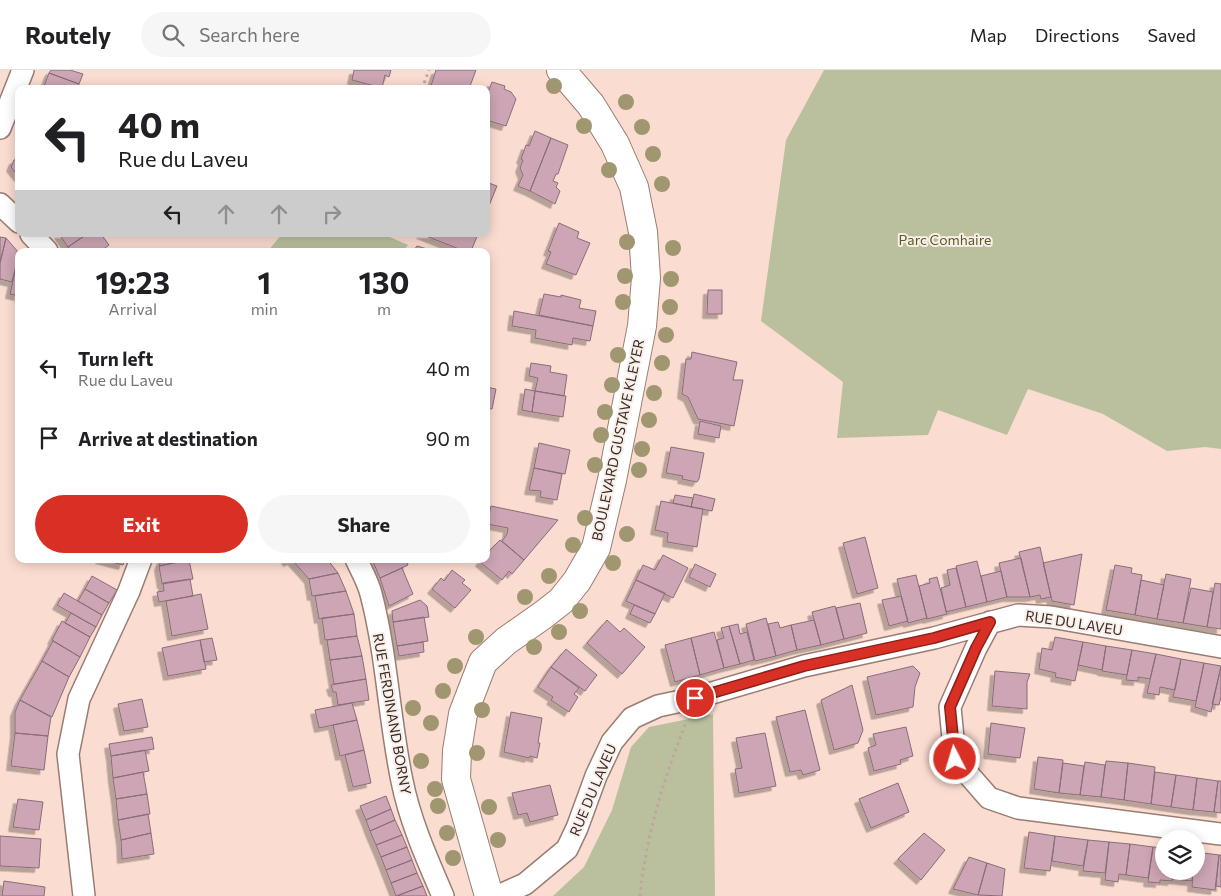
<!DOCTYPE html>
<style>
:root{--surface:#fff;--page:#f6f6f6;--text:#202124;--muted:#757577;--line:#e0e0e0;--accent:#d93025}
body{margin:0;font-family:Commissioner,sans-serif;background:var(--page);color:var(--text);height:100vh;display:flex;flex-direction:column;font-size:19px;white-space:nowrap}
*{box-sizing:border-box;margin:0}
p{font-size:16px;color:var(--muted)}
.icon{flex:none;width:28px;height:28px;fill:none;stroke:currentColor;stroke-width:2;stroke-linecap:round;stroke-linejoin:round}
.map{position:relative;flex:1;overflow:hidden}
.sheet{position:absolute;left:15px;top:178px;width:475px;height:315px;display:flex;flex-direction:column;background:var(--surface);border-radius:10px;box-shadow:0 2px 12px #0003}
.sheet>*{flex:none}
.guide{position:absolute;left:15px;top:15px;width:475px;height:152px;border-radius:10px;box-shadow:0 2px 12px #0003;background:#fff;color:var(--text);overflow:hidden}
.buttons{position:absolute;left:1155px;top:760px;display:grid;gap:10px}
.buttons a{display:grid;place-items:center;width:50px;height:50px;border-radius:50%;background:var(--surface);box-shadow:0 2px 12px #0003;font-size:25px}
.pin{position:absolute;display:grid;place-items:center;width:42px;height:42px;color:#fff;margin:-21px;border:2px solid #fff;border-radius:50%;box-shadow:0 1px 5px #0007}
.me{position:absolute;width:55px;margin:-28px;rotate:355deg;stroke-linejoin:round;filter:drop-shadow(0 0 4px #0008)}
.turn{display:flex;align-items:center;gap:18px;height:105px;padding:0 20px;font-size:22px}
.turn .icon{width:65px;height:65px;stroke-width:2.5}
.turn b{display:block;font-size:35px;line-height:42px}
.lanes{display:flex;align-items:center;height:48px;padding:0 20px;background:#0003;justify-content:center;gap:25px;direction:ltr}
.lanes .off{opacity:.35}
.eta{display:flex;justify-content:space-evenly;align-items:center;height:85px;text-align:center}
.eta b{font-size:30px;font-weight:700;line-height:35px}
.cta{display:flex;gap:10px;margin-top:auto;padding:10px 20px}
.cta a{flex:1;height:58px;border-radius:30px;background:var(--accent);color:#fff;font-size:20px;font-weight:700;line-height:58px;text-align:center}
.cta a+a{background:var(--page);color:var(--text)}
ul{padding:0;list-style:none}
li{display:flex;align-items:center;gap:15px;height:70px;padding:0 20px}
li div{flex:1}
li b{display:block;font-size:19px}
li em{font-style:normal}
header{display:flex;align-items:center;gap:30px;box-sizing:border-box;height:70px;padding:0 25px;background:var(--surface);border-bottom:1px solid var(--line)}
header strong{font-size:24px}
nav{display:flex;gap:28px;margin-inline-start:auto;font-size:18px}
.search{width:350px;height:45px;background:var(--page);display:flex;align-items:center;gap:12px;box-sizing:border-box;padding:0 18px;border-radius:28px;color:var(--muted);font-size:19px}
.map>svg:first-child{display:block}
</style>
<header>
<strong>Routely</strong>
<div class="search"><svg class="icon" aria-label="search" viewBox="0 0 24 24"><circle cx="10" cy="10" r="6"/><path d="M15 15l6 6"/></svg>Search here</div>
<nav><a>Map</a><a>Directions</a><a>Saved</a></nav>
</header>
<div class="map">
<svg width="1221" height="826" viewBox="0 0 1221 826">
<defs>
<filter id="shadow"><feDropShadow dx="-4.5" dy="4.5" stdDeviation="0" flood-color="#0004"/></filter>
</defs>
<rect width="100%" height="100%" fill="#fbdcd0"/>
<!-- green -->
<path fill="#bac09e" d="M824,0H1221V379L1205,377L1167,381L1103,344L1028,319L1007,365L938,340L928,365L837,368L843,312L761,251L786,70Z
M282,164H383L408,175L403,181H268Z
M713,644L715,826H553L584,797L612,740L631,677L649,657Z"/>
<!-- building -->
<path fill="#cda5b5" stroke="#896d79" filter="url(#shadow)" d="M51,0H70L83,4L79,14L49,3Z
M354,0H391L389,7L385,5L382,18L352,10Z
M436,0H476L469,19H430Z
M49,3L79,14L77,19H43Z
M492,12L505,16L504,19L511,22L516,29L506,56L486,50V27Z
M535,61L551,68L530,121L518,116L523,105L520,98L523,90L521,89L526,75L529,76Z
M551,68L568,75L558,104H556L553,111L558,113L556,117L560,121L555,134L530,121Z
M17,89L19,90V107L11,97L14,90Z
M486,112L497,116L486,143Z
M559,153L579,162L577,168L590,173L576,205L546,194L551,182L548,181Z
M59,164H87L68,177Z
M87,164H101L109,175L101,181H72L68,177Z
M421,164H478L471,181H464Z
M0,167L6,168L0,193Z
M6,168L19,183L12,212L0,209V193Z
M417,176L434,181H413Z
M19,184V226L10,224Z
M708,220H722V244H707Z
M544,224L561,227V225L581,230L579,238L596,241L593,256L539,245Z
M514,241L593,256L590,271L573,268L572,275L535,268L536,260L512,256Z
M692,282L737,292L733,310H743L734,356L698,349L688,327L682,324L686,289H691Z
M531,293L551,296L550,302L567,305L564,326L535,321L538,308L529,306Z
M486,317L496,319L492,339L486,338Z
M525,319L535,321L532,342L522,340Z
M535,321L566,326L563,347L532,342Z
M700,351L721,356L719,368L698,364Z
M539,373L570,380L565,404L534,398Z
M671,377L704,383L699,409L697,412L682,409L683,406L666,403Z
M534,398L562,404L557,430L540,427L541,421L529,420Z
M694,424L715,429L712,441L691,437Z
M675,425L693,428L691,437L673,433Z
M661,431L703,439L697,477L667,472L668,463L655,460Z
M491,436L558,450L524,490L502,471L507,464L508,458L487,454Z
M865,467L878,518L857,524L843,473Z
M500,470L524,490L512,504L509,501L502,510L480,492L482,489H486V484Z
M1040,477L1051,527L1041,529L1040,525L1030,527L1019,482Z
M1082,484L1074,535L1052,531L1043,493Z
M663,485L688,498L673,528L636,510L643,495L655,500Z
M1021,488L1030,527H1007L999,493Z
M100,489H125L123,495Z
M162,489H191L159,496Z
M286,489H327L338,503L309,509L292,490L288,492Z
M372,489H406L408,495L380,508Z
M189,490L193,509L162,514L159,496Z
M977,491L987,532L966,537L956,496Z
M695,494L716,504L710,517L689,507Z
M1115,495L1132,498L1131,503L1142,505L1135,545L1106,540Z
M402,498L413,524L389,536L380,508Z
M956,498L966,537L946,542L941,518L950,515L947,500Z
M452,500L465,510L462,513L471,520L455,538L432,519L441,508L444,511Z
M1001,501L1007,527L987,532L981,506Z
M338,503L346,521L312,526L309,509Z
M1166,504L1191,509L1183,553L1157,549Z
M916,505L927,548L908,553L897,509Z
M92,506L117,520L109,533L85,519Z
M937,507L947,544L927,549L919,516L930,513L929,509Z
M190,509L193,526L159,532L157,522L164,521L163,513Z
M636,510L665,523L655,544L626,531Z
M1141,510L1164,515L1157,549L1135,545Z
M1215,513L1221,514V559L1207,557Z
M1191,518L1213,522L1207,557L1183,553Z
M85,519L109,533L102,545L78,531Z
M346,521L354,544L319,549L315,526Z
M64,523L102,545L96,557L57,535Z
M201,524L208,559L172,566L166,531Z
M901,526L908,551L889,556L882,530Z
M420,530L427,536L429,547L393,552L392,541Z
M860,533L867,563L844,569L836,538Z
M634,535L655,544L650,553L630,544Z
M835,536L844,569L821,575L812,542Z
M71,543L96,557L90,567L65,553Z
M354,544L357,566L325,570L322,548Z
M424,547L428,571L397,576L393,552Z
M766,548L776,586L755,591L746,554Z
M607,550L620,562L624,558L645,577L622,604L587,573Z
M814,550L821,575L797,580L791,555Z
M62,551L90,567L80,587L52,570Z
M778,552L780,558L791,555L797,580L776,586L768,554Z
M738,554L740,564L747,562L754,590L740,594L729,556Z
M729,556L740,594L724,598L717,570L724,568L721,558Z
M714,562L724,598L700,605L691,568Z
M357,566L362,586L330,590L327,570Z
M1055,567L1083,572L1075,611L1055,607L1056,603L1039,599L1042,578L1052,580Z
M212,568L217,590L204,592L200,570Z
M691,568L700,605L675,612L665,575Z
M200,570L206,599L168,606L162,578Z
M53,571L80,587L69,607L42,591Z
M423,572L424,582L399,586L397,576Z
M1083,572L1106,576L1102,600L1078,595Z
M1106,576L1132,580L1127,605L1102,601Z
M566,579L597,605L585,621L551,597Z
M1132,580L1156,584L1150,609L1138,607V611L1126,610Z
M1156,584L1181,589L1175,620L1160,617L1159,625L1147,623Z
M362,586L366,609L334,614L330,590Z
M1181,589L1204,593L1196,631L1173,627Z
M42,591L69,607L52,647L20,630Z
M1204,593L1221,596L1211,642L1195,637Z
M913,596L920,603L915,617L913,637L876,645L867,607Z
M551,597L579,618L574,624L578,627L569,642L551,630L553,627L538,617Z
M1221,597V627L1219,635L1212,634Z
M995,601L1030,604L1027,612V639L992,636Z
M366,609L369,630L338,635L336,622H333L331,615Z
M852,615L863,660L858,673L834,680L821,630Z
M142,629L148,657L124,661L118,634Z
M20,630L51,647L48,666L15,663V642Z
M352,633L357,650L319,658L315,640Z
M805,640L820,700L803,705L801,700L790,702L776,647Z
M511,642L542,648L538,673H540L537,688L530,686L529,688L504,682Z
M357,650L364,680L340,686L333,655Z
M991,653L1025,658L1020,688L988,684Z
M906,657L913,686L900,690L901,694L874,701L868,678L876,675L873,664Z
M15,663L48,666L44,700L11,696Z
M765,663L776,716L739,723L735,699L742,698L736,668Z
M152,667L154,679L111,686L109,674Z
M145,680L149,701L113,708L111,686Z
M364,680L371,713L353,717L345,685Z
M1038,687L1063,690L1059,723L1034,719Z
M1106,691L1128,693L1124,730L1101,727Z
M1085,692L1105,695L1101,727L1080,725Z
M1063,693L1084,696L1080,725L1059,723Z
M1128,693L1155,697L1151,734L1124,730Z
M143,702L147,724L116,729L113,708Z
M1155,702L1176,705L1171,737L1151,734Z
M1176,705L1197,708L1193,740L1171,737Z
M1197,708L1218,711L1214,742L1193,740Z
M1218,711H1221V743L1214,742Z
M898,713L909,742L871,758L859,729Z
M550,715L558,745L530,752L527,743L518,745L512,723Z
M147,724L150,744L118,750L116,729Z
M386,726L391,739L366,750L360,736Z
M18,729L43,732L39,760L13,757Z
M391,739L395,750L370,761L366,750Z
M148,744L151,763L121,770L118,750Z
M395,750L402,765L376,775L370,761Z
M1029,762L1055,766L1050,801L1024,798Z
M151,763L154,784L122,789L121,770Z
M924,763L945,780L921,810L898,789Z
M402,765L407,777L381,787L376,775Z
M0,766L41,769L39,798L0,796Z
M1055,766L1088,770L1083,796L1052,791Z
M1088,770L1109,772L1105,803L1083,801Z
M1109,772L1130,774L1126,805L1119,804L1118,812L1105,810Z
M1130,774L1153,777L1148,808L1126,805Z
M407,777L412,790L386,800L381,787Z
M1153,777L1164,778V801H1173L1172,811L1160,810V813L1148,812Z
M1196,782L1219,785L1215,820L1192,817L1193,801H1196Z
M1219,785H1221V817L1216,816Z
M969,787L987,793L978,825L953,819Z
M412,790L417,803L391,813L386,800Z
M987,793L1005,799L1002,826L978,825Z
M1173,801H1193L1192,811L1172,809Z
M417,803L423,816L396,826L391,813Z
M4,811L45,817L44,826H2Z
M423,816L427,826H397Z"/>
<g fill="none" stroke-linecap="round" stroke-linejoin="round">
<!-- minor casing -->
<g stroke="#997d72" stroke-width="24">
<path id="minor" d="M0,58L23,0
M0,134L19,152
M31,164L47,181
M356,489C361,500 368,512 371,524C387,585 389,649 402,711C410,751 427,789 443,826
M990,552L976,578L950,637L955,689L989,728L1018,738L1221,764
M84,826L68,684L79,629L129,521L141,489
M498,826L525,814L567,779L577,758L596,706L612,672L632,648L658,636L695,628L804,596L934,568L1018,545L1051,547L1221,577"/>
</g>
<!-- tertiary casing -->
<g stroke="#997d72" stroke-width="30">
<path id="tertiary" d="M489,826L456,709L457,681L463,644L483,592L506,571L543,545L561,531L577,511L596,478L612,410L642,256L646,208L643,162L634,117L615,74L591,35L561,0"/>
</g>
<!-- path -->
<path stroke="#bea59c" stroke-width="3" stroke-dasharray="2.5 4" stroke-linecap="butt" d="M422,19L429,0
M640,826C646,765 664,709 686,652"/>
<!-- minor -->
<use href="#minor" stroke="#fff" stroke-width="21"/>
<!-- tertiary -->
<use href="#tertiary" stroke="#fff" stroke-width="28"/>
</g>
<!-- trees -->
<g fill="#a09670">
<circle cx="554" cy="16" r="8"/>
<circle cx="626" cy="32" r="8"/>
<circle cx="584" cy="56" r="8"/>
<circle cx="642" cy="57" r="8"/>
<circle cx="653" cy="84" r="8"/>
<circle cx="609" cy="100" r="8"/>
<circle cx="662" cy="114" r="8"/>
<circle cx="627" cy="172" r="8"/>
<circle cx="673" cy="178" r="8"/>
<circle cx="625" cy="206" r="8"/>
<circle cx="671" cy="209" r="8"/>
<circle cx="623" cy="232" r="8"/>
<circle cx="670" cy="237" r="8"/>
<circle cx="666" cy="265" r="8"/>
<circle cx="618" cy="285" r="8"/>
<circle cx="662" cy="293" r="8"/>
<circle cx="612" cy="315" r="8"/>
<circle cx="654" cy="323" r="8"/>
<circle cx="605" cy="342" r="8"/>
<circle cx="649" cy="350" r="8"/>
<circle cx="601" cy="365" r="8"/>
<circle cx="642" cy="379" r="8"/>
<circle cx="595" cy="395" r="8"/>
<circle cx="639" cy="400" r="8"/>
<circle cx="585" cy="448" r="8"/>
<circle cx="627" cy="464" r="8"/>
<circle cx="573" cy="475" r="8"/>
<circle cx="613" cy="493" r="8"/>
<circle cx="549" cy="506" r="8"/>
<circle cx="525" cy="527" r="8"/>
<circle cx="580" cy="541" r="8"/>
<circle cx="559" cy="562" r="8"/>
<circle cx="476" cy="567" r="8"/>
<circle cx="534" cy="577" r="8"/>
<circle cx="455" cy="596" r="8"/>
<circle cx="443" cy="621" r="8"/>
<circle cx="413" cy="638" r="8"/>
<circle cx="482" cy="640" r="8"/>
<circle cx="431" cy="653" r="8"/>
<circle cx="477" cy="683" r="8"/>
<circle cx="421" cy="691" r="8"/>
<circle cx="435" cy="719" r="8"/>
<circle cx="438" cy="736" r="8"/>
<circle cx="489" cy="737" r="8"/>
<circle cx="447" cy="763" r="8"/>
<circle cx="498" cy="770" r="8"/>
<circle cx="453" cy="788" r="8"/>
</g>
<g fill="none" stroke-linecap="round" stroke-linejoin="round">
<!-- route casing -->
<g stroke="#8d1f18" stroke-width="12">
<path id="route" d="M695,628L804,596L934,568L990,552L976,578L950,637L955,689"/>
</g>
<!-- route -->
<use href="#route" stroke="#d93025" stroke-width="9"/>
</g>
<g text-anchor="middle" stroke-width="4" stroke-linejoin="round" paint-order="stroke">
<!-- park labels -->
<g font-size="14" fill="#565d22" stroke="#faeee9">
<text x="945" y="175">Parc Comhaire</text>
</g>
<!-- street labels -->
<g font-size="14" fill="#372b27" stroke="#faeee9">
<text transform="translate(618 370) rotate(-78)" y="5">BOULEVARD GUSTAVE KLEYER</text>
<text transform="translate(1074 553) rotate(9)" y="5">RUE DU LAVEU</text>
<text transform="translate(392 644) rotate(80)" y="5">RUE FERDINAND BORNY</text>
<text transform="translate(593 720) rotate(-67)" y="5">RUE DU LAVEU</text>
</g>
</g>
</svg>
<div class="buttons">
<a><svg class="icon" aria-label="layers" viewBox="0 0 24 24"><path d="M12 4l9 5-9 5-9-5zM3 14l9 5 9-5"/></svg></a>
</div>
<div class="pin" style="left:695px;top:628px;background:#d93025"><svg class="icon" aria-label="arrive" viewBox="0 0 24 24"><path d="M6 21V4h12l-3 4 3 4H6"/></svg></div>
<svg class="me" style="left:955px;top:689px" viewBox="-20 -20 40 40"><circle r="17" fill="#d93025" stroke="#fff" stroke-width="3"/><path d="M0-11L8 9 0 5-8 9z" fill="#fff"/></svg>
<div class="guide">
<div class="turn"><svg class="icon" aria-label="left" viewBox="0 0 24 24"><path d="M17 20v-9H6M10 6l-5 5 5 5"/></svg><div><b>40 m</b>Rue du Laveu</div></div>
<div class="lanes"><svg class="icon" aria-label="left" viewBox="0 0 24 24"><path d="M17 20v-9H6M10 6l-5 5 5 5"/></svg><svg class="icon off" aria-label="ahead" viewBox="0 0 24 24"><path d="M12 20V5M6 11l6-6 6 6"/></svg><svg class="icon off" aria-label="ahead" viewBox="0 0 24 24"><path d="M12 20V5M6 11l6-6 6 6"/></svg><svg class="icon off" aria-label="right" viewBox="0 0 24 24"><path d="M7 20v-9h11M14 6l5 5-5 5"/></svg></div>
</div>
<section class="sheet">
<div class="eta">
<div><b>19:23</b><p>Arrival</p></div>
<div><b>1</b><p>min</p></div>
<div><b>130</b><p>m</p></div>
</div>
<ul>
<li><svg class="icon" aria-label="left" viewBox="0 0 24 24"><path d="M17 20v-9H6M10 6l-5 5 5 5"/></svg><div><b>Turn left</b><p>Rue du Laveu</p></div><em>40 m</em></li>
<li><svg class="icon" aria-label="arrive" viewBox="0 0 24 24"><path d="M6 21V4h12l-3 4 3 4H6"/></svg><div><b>Arrive at destination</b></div><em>90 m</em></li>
</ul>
<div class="cta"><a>Exit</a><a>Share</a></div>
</section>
</div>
